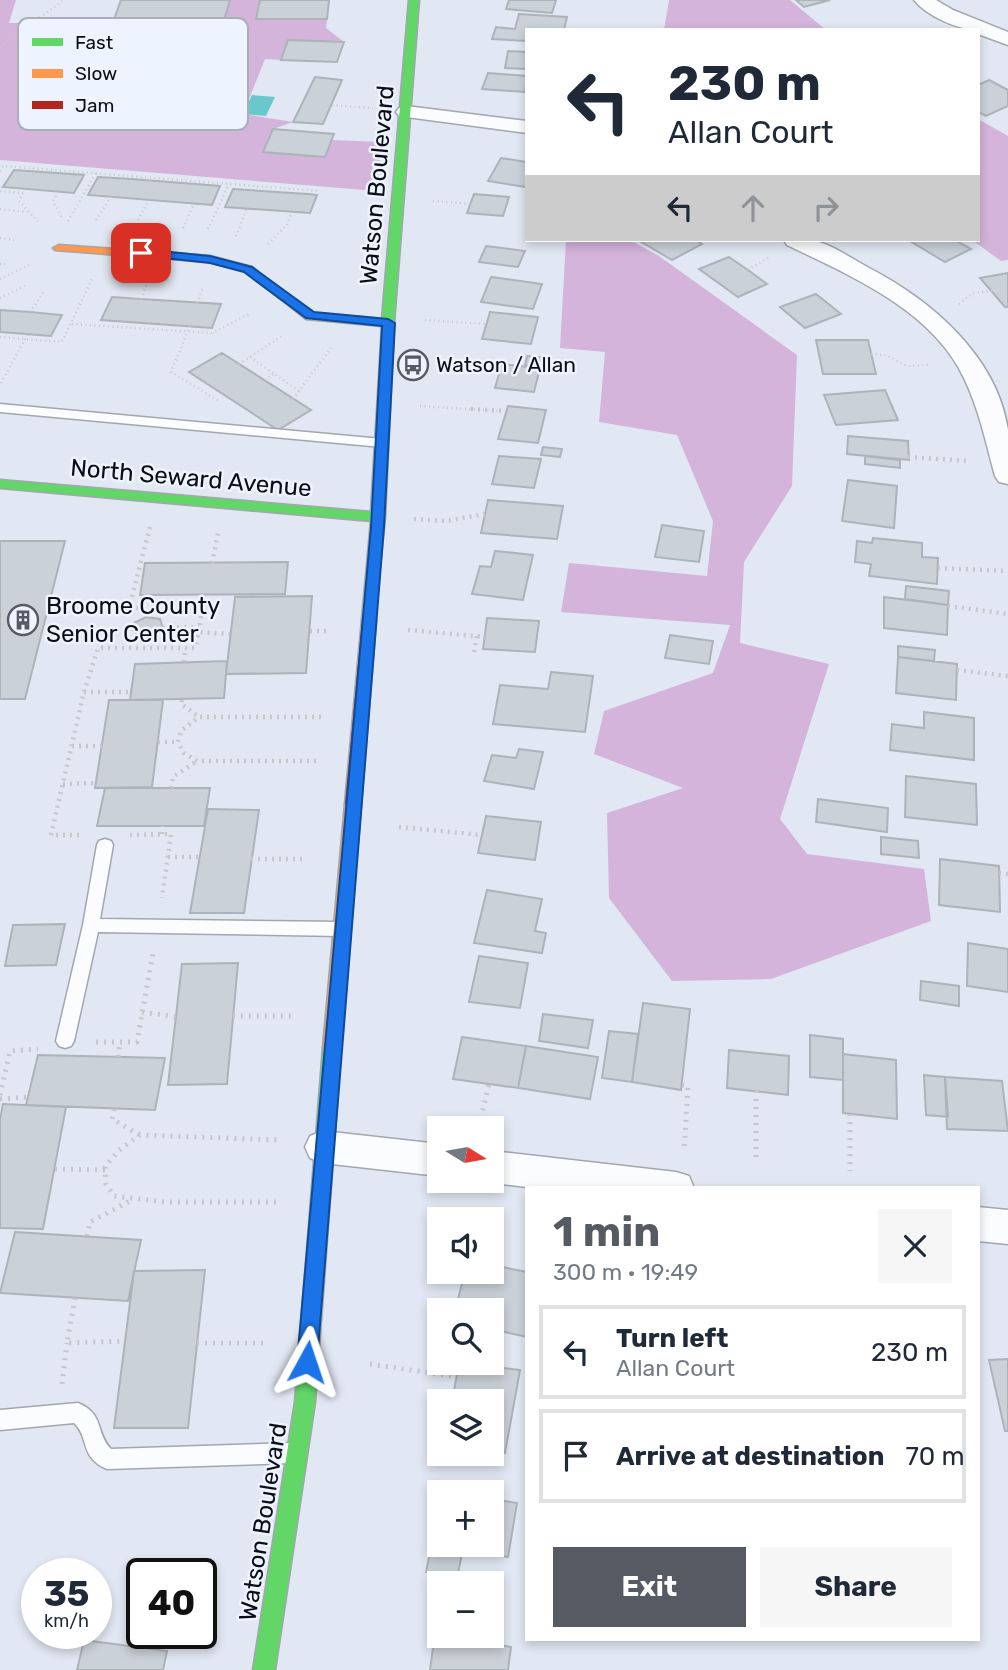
<!DOCTYPE html>
<meta charset="utf-8">
<style>
:root{--surface:#fff;--page:#f6f6f7;--text:#1f2937;--muted:#747a83;--line:#e0e1e3;--accent:#565a62}
body{margin:0;font-family:Rubik,sans-serif;background:var(--page);color:var(--text);height:100vh;display:flex;flex-direction:column;font-size:26px;white-space:nowrap}
*{box-sizing:border-box;margin:0}
p{font-size:23px;color:var(--muted)}
.icon{flex:none;width:38px;height:38px;fill:none;stroke:currentColor;stroke-width:2;stroke-linecap:round;stroke-linejoin:round}
.map{position:relative;flex:1;overflow:hidden}
.sheet{position:absolute;left:525px;top:1186px;width:455px;height:455px;display:flex;flex-direction:column;background:var(--surface);border-radius:0px;box-shadow:0 4px 10px #0003}
.sheet>*{flex:none}
.top-card{position:absolute;left:525px;top:28px;width:455px;height:214px;border-radius:0px;box-shadow:0 4px 10px #0003;background:#fff;color:var(--text);overflow:hidden}
.needle{width:46px;rotate:101deg}
.controls{position:absolute;left:427px;top:1116px;display:grid;gap:14px}
.controls a{display:grid;place-items:center;width:77px;height:77px;border-radius:0px;background:var(--surface);box-shadow:0 4px 10px #0003;font-size:35px}
.speed{position:absolute;left:21px;top:1558px;display:flex;gap:14px;font-size:35px;font-weight:700;text-align:center}
.speed>*{display:grid;place-content:center;width:91px;height:91px;border-radius:50%;background:var(--surface);box-shadow:0 4px 10px #0003;line-height:1}
.speed small{font-size:18px;font-weight:400}
.speed .limit{border:4px solid #111;border-radius:10px;background:#fff;color:#111}
.pin{position:absolute;display:grid;place-items:center;width:60px;height:60px;color:#fff;margin:-30px;border-radius:14px;box-shadow:0 4px 10px #0006}
.me{position:absolute;width:77px;margin:-38px;rotate:5deg;stroke-linejoin:round;filter:drop-shadow(0 0 5px #0008)}
.turn{display:flex;align-items:center;gap:24px;height:147px;padding:0 28px;font-size:32px}
.turn .icon{width:91px;height:91px;stroke-width:2.5}
.turn b{display:block;font-size:49px;line-height:60px}
.lanes{display:flex;align-items:center;height:66px;padding:0 28px;background:#0003;justify-content:center;gap:35px;direction:ltr}
.lanes .off{opacity:.35}
.round{display:grid;place-items:center;flex:none;width:74px;height:74px;border-radius:0px;background:var(--page)}
.summary{display:flex;align-items:center;justify-content:space-between;height:119px;padding:0 28px}
h1{font-size:42px;font-weight:700;line-height:52px;color:var(--accent)}
.cta{display:flex;gap:14px;margin-top:auto;padding:14px 28px}
.cta a{flex:1;height:80px;border-radius:0px;background:var(--accent);color:#fff;font-size:28px;font-weight:700;line-height:80px;text-align:center}
.cta a+a{background:var(--page);color:var(--text)}
ul{padding:0;list-style:none}
li{display:flex;align-items:center;gap:21px;height:94px;margin:0 14px 10px;padding:0 14px;border:4px solid var(--line);border-radius:0px}
li div{flex:1}
li b{display:block;font-size:26px}
li em{font-style:normal}
.map>svg:first-child{display:block}
</style>
<div class="map">
<svg width="1008" height="1670" viewBox="0 0 1008 1670">
<rect width="100%" height="100%" fill="#e2e8f3"/>
<!-- forest -->
<path fill="#d4b4da" d="M0,0H16L9,23H113L111,31L221,30L230,0H260L257,19H327L326,28L344,42L288,40L281,60L265,59L243,114L293,122L273,129L263,152L324,157L331,140L381,142L377,191L0,160Z
M669,0H790L826,30H664Z
M978,119L1008,136V260L1001,261L972,240H978Z
M566,240H630L659,256L797,355L792,486L744,562L740,643L829,664L780,819L807,854L924,869L931,921L771,979L672,981L609,898L607,813L683,788L594,754L604,711L713,673L730,625L561,612L569,563L707,576L713,521L677,435L599,422L605,352L560,348Z"/>
<!-- water -->
<path fill="#6ac8cd" d="M252,95L275,97L266,116L243,114Z"/>
<!-- building -->
<path fill="#cad1d8" stroke="#acb3b9" stroke-width="2" d="M121,0H230L221,30L110,31Z
M260,0H329L327,19H256Z
M509,0H556L552,13L506,9Z
M796,0H830L804,7Z
M519,14L567,17L564,30H527V41L492,39L496,27L515,29Z
M288,40L344,42L337,62L281,60Z
M508,51L527,52V69L505,68Z
M488,73L527,76L525,92L482,89Z
M315,77L342,80L323,124L293,122Z
M989,80L1008,90V106L986,116L978,112V85Z
M273,129L334,134L325,157L263,152Z
M501,158L527,162L526,187L488,181Z
M14,170L84,175L74,193L3,187Z
M98,177L131,179L220,186L212,205L88,195Z
M233,189L308,194L317,195L310,213L225,207Z
M474,194L509,197L503,216L467,213Z
M638,240H695L702,244L672,260Z
M913,240H955L971,249L945,262L910,241Z
M486,246L525,251L518,267L479,262Z
M729,257L748,270L767,284L738,297L699,269Z
M1008,273V307H1005L980,278Z
M491,277L542,284L533,309L481,302Z
M816,294L841,314L805,328L780,307Z
M112,297L141,299L221,304L212,328L101,320Z
M0,310L30,312L62,315L51,336L0,332Z
M490,312L538,317L531,344L482,339Z
M816,340H868L876,374H823Z
M222,353L311,410L278,430L189,372Z
M527,356L550,358L548,367L525,365Z
M502,364L540,368L534,392L495,388Z
M885,390L898,420L836,425L824,395Z
M508,406L546,410L538,443L498,439Z
M848,436L908,441L909,460L847,454Z
M543,447L562,449L560,457L541,455Z
M499,456L541,459L534,488L492,484Z
M865,456L900,460V468L865,464Z
M848,480L897,486L894,528L842,521Z
M488,500L563,506L557,539L481,533Z
M662,525L704,531L699,562L655,557Z
M873,538L922,543V557L938,558L937,584L869,576L871,564L855,562L857,541L872,543Z
M0,541H65L25,699H0Z
M495,551L533,555L523,600L472,594L480,566L491,567Z
M288,562L285,594L140,595L145,563Z
M906,586L949,591L948,605L905,599Z
M312,596L306,673L226,674L235,597Z
M884,597L948,605L947,635L884,628Z
M146,617L160,619L163,628L152,636H138L133,630L134,623Z
M487,618L539,621L535,652L483,649Z
M670,635L713,641L709,664L665,658Z
M898,646L935,650L934,661L898,657Z
M898,657L957,664L956,700L896,693Z
M227,661L224,698L130,700L135,664Z
M551,672L593,676L585,732L493,724L500,685L548,689Z
M109,700H163L152,787L95,788Z
M924,712L974,718V760L890,750L892,724L924,728Z
M519,749L543,752L534,789L484,781L492,755L516,758Z
M906,776L976,784L977,825L905,817Z
M105,788H210L204,826H97Z
M818,799L888,808L887,832L816,822Z
M208,809L259,810L244,913H190Z
M486,816L541,822L535,860L478,853Z
M881,837L918,841L919,858L881,854Z
M940,859L999,866L1000,912L939,905Z
M487,890L542,899L535,931L546,933L542,953L474,943Z
M65,924L56,965L5,966L13,925Z
M968,943L1008,949V992L967,986Z
M479,956L528,963L520,1008L469,1002Z
M238,963L227,1084L168,1085L182,964Z
M921,981L959,986V1006L920,1000Z
M643,1003L690,1009L681,1090L632,1082Z
M543,1014L593,1020L588,1048L539,1041Z
M609,1031L638,1034L632,1082L602,1078Z
M810,1035L843,1039V1080L810,1077Z
M462,1037L526,1046L518,1088L453,1079Z
M526,1046L598,1057L590,1099L518,1088Z
M729,1050L789,1056L788,1095L727,1088Z
M843,1054L896,1060L897,1119L843,1113Z
M38,1055L165,1058L155,1110L26,1105Z
M924,1075L945,1077L948,1117L926,1115Z
M945,1077L1002,1081L1008,1131L947,1129Z
M3,1104L66,1107L43,1229L0,1228V1119Z
M15,1232L141,1240L128,1301L0,1293Z
M492,1265L527,1272V1337L492,1329V1311H455L465,1272H492Z
M205,1270L188,1428H114L134,1271Z
M1008,1359V1431H1005L989,1360Z
M459,1363L520,1370L505,1453L492,1450V1402H452Z
M492,1499L517,1503L508,1557L441,1545H492Z
M439,1509V1545L432,1543Z
M432,1543L463,1549L457,1578L426,1572Z
M435,1634L511,1647L508,1670H430Z
M84,1640L167,1651L163,1670H77Z"/>
<g fill="none" stroke-linecap="round" stroke-linejoin="round">
<!-- lane casing -->
<g stroke="#a2a6ae" stroke-width="3">
<path id="lane" d="M0,404L382,439L388,443L382,447L0,412Z
M105,839L111,841L113,845L100,919L342,922L348,924L350,929L348,934L342,936L98,932L74,1041L71,1046L65,1048L59,1046L56,1041L83,925L97,845L99,841Z
M78,1403C105,1414 95,1433 111,1449L291,1443L298,1446L301,1453L298,1460L291,1463L107,1469C79,1457 90,1438 74,1423L0,1430V1410Z"/>
</g>
<!-- street casing -->
<g stroke="#a2a6ae" stroke-width="3">
<path id="street" d="M914,0H936L953,10L1008,32V45L978,34V30C958,30 927,16 914,0Z
M406,106L527,121V133L399,116L396,112L399,108Z
M784,240C793,240 802,238 811,240C830,243 852,259 869,268C931,300 997,356 1008,430C1008,448 1008,467 1008,484L999,482L995,476C986,443 979,409 964,378C932,310 851,276 787,245Z
M323,1131L439,1144V1176L323,1163L310,1158L305,1147L310,1136Z
M492,1151L676,1172L689,1176L694,1188H536L492,1183L487,1181H492Z
M978,1207L1008,1210V1244L978,1241Z"/>
</g>
<!-- fast casing -->
<g stroke="#a2a6ae" stroke-width="3">
<path id="fast" d="M409,0H419L394,323L385,517L374,623H364L362,620L371,521L0,488V480L371,512L382,326L306,319L280,298L286,294L290,296L313,313L382,319Z
M332,1041L338,1043L341,1048L315,1402L275,1670H253L295,1402L323,1048L326,1043Z"/>
</g>
<!-- slow casing -->
<g stroke="#a2a6ae" stroke-width="3">
<path id="slow" d="M59,245L210,256L252,267L292,298L286,302L282,300L244,271L210,262L55,250L53,248Z
M353,798L361,804L341,1048L338,1053L332,1055L326,1053L323,1048L345,804Z"/>
</g>
<!-- jam casing -->
<g stroke="#a2a6ae" stroke-width="3">
<path id="jam" d="M369,615L376,620L361,804L353,810L345,804L362,620Z"/>
</g>
<!-- path-far2 -->
<path stroke="#c6c7cb" stroke-width="2.5" stroke-dasharray="1 3.5" stroke-linecap="butt" d="M0,47L64,0
M332,105L373,108
M0,171L3,166L318,191
M25,189L19,201L40,224
M0,191L23,193
M58,192L53,201L62,218
M433,201L471,204
M0,209L27,212
M96,220L111,197
M68,221L96,173
M136,224L149,200
M183,228L194,204
M208,229L229,184
M236,236L247,208
M0,238L14,240
M268,244L287,225L292,212
M0,264H6
M748,270L771,256
M0,279L31,264
M0,298L25,286
M141,299L147,283
M197,303L203,288
M959,304L973,293L992,291
M30,312L44,292
M425,320L487,324
M72,324L212,333L251,313
M190,326L171,372L219,401
M0,337L62,342L92,279
M871,354L886,355L907,366L930,365
M250,357L299,391
M239,364L282,336
M265,380L274,374
M1,383L28,334
M293,399L331,348
M420,406L501,411"/>
<!-- path-far1 -->
<path stroke="#c6c7cb" stroke-width="4.5" stroke-dasharray="2 5" stroke-linecap="butt" d="M471,409L506,411
M908,457L970,461
M414,519L446,521L485,514
M150,527L129,608H202
M212,563L218,533
M938,568L1008,571
M948,606L1008,614
M163,628L199,627
M408,630L485,637
M310,631H330
M199,632L204,595
M474,652L477,636
M184,662L185,648
M957,670L1008,676
M84,692H131
M182,700L181,704L199,717
M158,742H178
M72,746H102
M316,761H197L184,753L178,742L181,731L199,717H321
M63,784L95,783
M171,788L173,777L197,761
M399,827L481,835
M162,834L163,826
M79,835H51L84,692L98,648H195L199,632L230,634
M130,835L171,834L162,898
M168,857H200
M251,859H307
M999,873L1008,874"/>
<!-- path -->
<path stroke="#c6c7cb" stroke-width="5" stroke-dasharray="2 6" stroke-linecap="butt" d="M142,1012L176,1017
M233,1016H292
M96,1042H137L153,953
M118,1057L120,1042
M682,1085L688,1086L684,1151
M756,1091V1160
M0,1095L10,1051L38,1049
M0,1099L28,1097
M114,1109L112,1119L140,1135
M850,1114V1171
M479,1126L489,1084
M55,1169L105,1170
M276,1202H165L114,1196L106,1184L105,1167L119,1150L140,1135L281,1140
M87,1236L90,1222L132,1200
M492,1265L499,1225
M75,1298L67,1343L125,1341
M197,1343H267
M370,1364L457,1377
M62,1384L67,1343"/>
<!-- lane -->
<use href="#lane" fill="#fbfcfd" fill-rule="evenodd"/>
<!-- street -->
<use href="#street" fill="#fbfcfd" fill-rule="evenodd"/>
<!-- fast -->
<use href="#fast" fill="#63d668" fill-rule="evenodd"/>
<!-- slow -->
<use href="#slow" fill="#ff974d" fill-rule="evenodd"/>
<!-- jam -->
<use href="#jam" fill="#b3261e" fill-rule="evenodd"/>
</g>
<!-- route -->
<path fill="#1a73e8" stroke="#114b97" stroke-width="2" d="M141,249L210,256L252,267L314,312L388,319L395,323L384,527L317,1362L314,1369L307,1372L300,1369L297,1362L371,527L382,326L306,318L244,272L210,263L137,255V250Z"/>
<!-- icons -->
<defs>
<g id="bus-ring" transform="scale(1.575)"><circle r="9.5" fill="#edf3ff" stroke="#565a62" stroke-width="1.5"/><path d="M-5-6H5V4H4V6H2V4H-2V6H-4V4H-5ZM-3.5-4V0h7V-4ZM-3.5 1.2v1.5H-2V1.2ZM2 1.2v1.5H3.5V1.2Z" fill="#565a62"/></g>
<g id="building-ring" transform="scale(1.575)"><circle r="9.5" fill="#edf3ff" stroke="#565a62" stroke-width="1.5"/><path d="M-4-6H4V6H1V3H-1V6H-4ZM-2.5-4.3h1.7v1.8h-1.7ZM.8-4.3h1.7v1.8H.8ZM-2.5-1h1.7V.8h-1.7ZM.8-1h1.7V.8H.8Z" fill="#565a62"/></g>
</defs>
<g fill-rule="evenodd">
<use href="#bus-ring" x="413" y="365"/>
<use href="#building-ring" x="23" y="620"/>
</g>
<g text-anchor="middle" stroke-width="5" stroke-linejoin="round" paint-order="stroke">
<!-- far-poi labels -->
<g font-size="21" fill="#0b0e14" stroke="#edf3ff" text-anchor="start">
<text x="436" y="372">Watson / Allan</text>
</g>
<!-- street labels -->
<g font-size="24" fill="#0b0e14" stroke="#edf3ff">
<text transform="translate(377 185) rotate(-85)" y="8">Watson Boulevard</text>
<text transform="translate(191 478) rotate(5)" y="8">North Seward Avenue</text>
<text transform="translate(263 1522) rotate(-81)" y="8">Watson Boulevard</text>
</g>
<!-- poi labels -->
<g font-size="24" fill="#0b0e14" stroke="#edf3ff" text-anchor="start">
<text x="46" y="614">Broome County<tspan x="46" dy="28">Senior Center</tspan></text>
</g>
</g>
<!-- legend -->
<rect x="18" y="18" width="230" height="112" rx="10" fill="#edf3ff" stroke="#a9aeb8" stroke-width="2"/>
<rect x="32" y="38" width="31" height="8" fill="#63d668"/>
<rect x="32" y="69" width="31" height="9" fill="#ff974d"/>
<rect x="32" y="101" width="31" height="8" fill="#b3261e"/>
<g font-size="19" fill="#0b0e14">
<text x="75" y="49">Fast</text>
<text x="75" y="80">Slow</text>
<text x="75" y="112">Jam</text>
</g>
</svg>
<div class="controls">
<a><svg class="needle" viewBox="-14 -14 28 28"><path d="M0-13l5 13h-10z" fill="#e53935"/><path d="M0 13l5-13h-10z" fill="#747a83"/></svg></a>
<a><svg class="icon" aria-label="sound" viewBox="0 0 24 24"><path d="M4 9h4l5-4v14l-5-4H4zM17 9q2 3 0 6"/></svg></a>
<a><svg class="icon" aria-label="search" viewBox="0 0 24 24"><circle cx="10" cy="10" r="6"/><path d="M15 15l6 6"/></svg></a>
<a><svg class="icon" aria-label="layers" viewBox="0 0 24 24"><path d="M12 4l9 5-9 5-9-5zM3 14l9 5 9-5"/></svg></a>
<a>+</a>
<a>−</a>
</div>
<div class="speed"><div>35<small>km/h</small></div><div class="limit">40</div></div>
<div class="pin" style="left:141px;top:253px;background:#d93025"><svg class="icon" aria-label="arrive" viewBox="0 0 24 24"><path d="M6 21V4h12l-3 4 3 4H6"/></svg></div>
<svg class="me" style="left:307px;top:1362px" viewBox="-20 -20 40 40"><path d="M0-17L14 15 0 8-14 15z" fill="#1a73e8" stroke="#fff" stroke-width="4"/></svg>
<div class="top-card">
<div class="turn"><svg class="icon" aria-label="left" viewBox="0 0 24 24"><path d="M17 20v-9H6M10 6l-5 5 5 5"/></svg><div><b>230 m</b>Allan Court</div></div>
<div class="lanes"><svg class="icon" aria-label="left" viewBox="0 0 24 24"><path d="M17 20v-9H6M10 6l-5 5 5 5"/></svg><svg class="icon off" aria-label="ahead" viewBox="0 0 24 24"><path d="M12 20V5M6 11l6-6 6 6"/></svg><svg class="icon off" aria-label="right" viewBox="0 0 24 24"><path d="M7 20v-9h11M14 6l5 5-5 5"/></svg></div>
</div>
<section class="sheet">
<div class="summary"><div><h1>1 min</h1><p>300 m · 19:49</p></div><a class="round"><svg class="icon" aria-label="close" viewBox="0 0 24 24"><path d="M6 6l12 12M18 6L6 18"/></svg></a></div>
<ul>
<li><svg class="icon" aria-label="left" viewBox="0 0 24 24"><path d="M17 20v-9H6M10 6l-5 5 5 5"/></svg><div><b>Turn left</b><p>Allan Court</p></div><em>230 m</em></li>
<li><svg class="icon" aria-label="arrive" viewBox="0 0 24 24"><path d="M6 21V4h12l-3 4 3 4H6"/></svg><div><b>Arrive at destination</b></div><em>70 m</em></li>
</ul>
<div class="cta"><a>Exit</a><a>Share</a></div>
</section>
</div>
